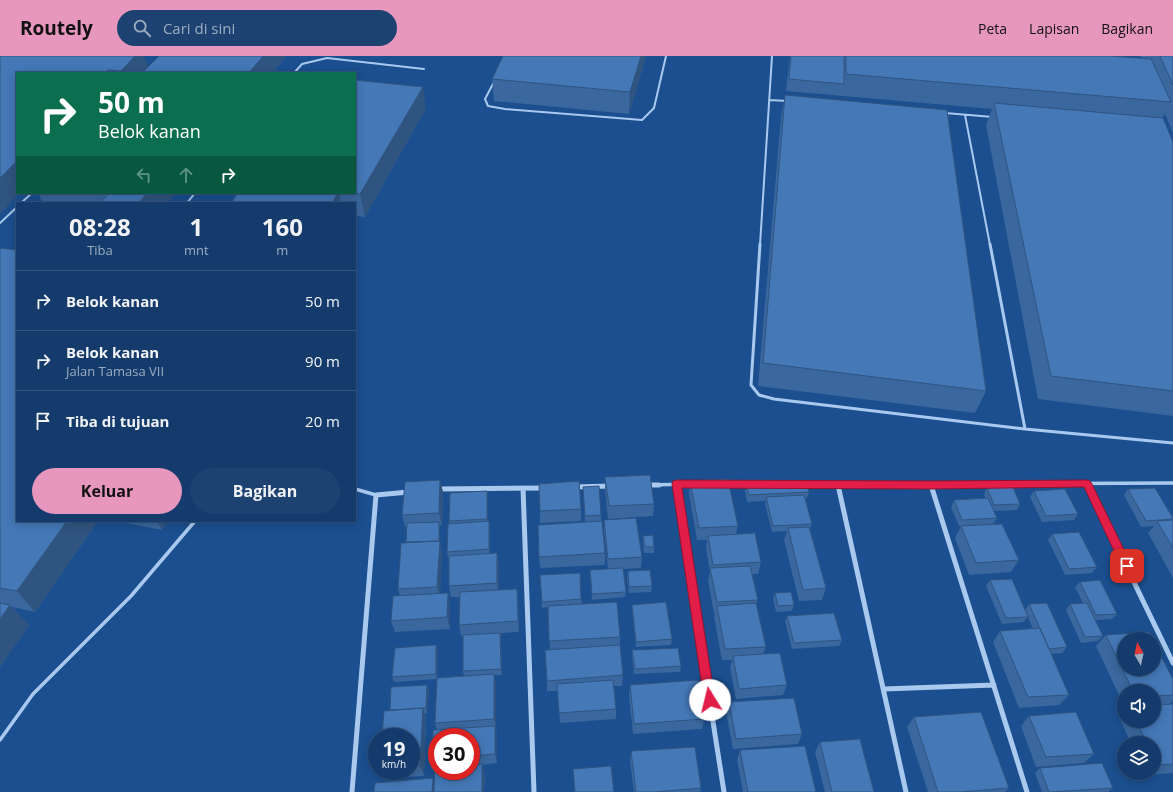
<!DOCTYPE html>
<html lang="id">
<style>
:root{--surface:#143b6b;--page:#1d4271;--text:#f1f3f6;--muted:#9dadc1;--line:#33557e;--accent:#e797bd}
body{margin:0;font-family:"Open Sans",sans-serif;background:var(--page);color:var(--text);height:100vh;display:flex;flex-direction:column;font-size:15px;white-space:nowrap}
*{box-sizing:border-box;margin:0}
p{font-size:13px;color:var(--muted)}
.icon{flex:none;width:22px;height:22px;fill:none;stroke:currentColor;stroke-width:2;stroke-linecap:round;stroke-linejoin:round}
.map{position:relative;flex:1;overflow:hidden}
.details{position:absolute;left:16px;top:146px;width:340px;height:320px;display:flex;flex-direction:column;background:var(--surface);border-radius:0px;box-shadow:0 2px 10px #0003,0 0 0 1px var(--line)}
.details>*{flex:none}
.hud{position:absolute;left:16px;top:16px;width:340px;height:122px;border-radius:0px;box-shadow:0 2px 10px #0003,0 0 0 1px var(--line);background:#0b6e4f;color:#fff;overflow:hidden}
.needle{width:26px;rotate:351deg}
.fabs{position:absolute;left:1117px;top:576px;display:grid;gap:8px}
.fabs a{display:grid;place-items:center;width:44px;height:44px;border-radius:50%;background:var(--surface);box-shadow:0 2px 10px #0003,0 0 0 1px var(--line);font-size:20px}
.speed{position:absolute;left:368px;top:672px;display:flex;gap:8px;font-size:20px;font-weight:700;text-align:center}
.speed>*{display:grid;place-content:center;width:52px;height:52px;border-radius:50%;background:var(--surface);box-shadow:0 2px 10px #0003,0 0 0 1px var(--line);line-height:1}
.speed small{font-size:10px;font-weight:400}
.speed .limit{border:6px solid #d22;background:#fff;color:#111}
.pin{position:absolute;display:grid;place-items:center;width:34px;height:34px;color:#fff;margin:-17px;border-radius:8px;box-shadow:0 2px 6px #0006}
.me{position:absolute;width:44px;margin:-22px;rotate:351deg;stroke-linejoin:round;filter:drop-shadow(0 0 3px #0008)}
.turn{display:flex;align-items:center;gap:14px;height:84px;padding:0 16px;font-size:18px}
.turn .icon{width:52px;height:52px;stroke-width:2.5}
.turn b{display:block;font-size:28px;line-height:34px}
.lanes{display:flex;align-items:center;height:38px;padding:0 16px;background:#0003;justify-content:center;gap:20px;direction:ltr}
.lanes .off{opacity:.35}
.eta{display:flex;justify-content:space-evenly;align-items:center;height:68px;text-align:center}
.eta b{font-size:24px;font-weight:700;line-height:28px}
.action{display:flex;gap:8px;margin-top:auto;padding:8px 16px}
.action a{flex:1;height:46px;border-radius:24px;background:var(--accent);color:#111;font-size:16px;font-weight:700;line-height:46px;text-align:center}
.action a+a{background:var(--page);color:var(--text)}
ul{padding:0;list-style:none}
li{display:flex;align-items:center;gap:12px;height:60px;padding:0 16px;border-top:1px solid var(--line)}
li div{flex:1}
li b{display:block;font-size:15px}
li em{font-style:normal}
header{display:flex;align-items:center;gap:24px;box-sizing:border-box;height:56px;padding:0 20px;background:var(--accent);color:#111}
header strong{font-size:19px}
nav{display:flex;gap:22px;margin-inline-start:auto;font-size:14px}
.search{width:280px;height:36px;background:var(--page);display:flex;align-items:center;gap:10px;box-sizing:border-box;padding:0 14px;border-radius:22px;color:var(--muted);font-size:15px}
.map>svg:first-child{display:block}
</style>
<header>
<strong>Routely</strong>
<div class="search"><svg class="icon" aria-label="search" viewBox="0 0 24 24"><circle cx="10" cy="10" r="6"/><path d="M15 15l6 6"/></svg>Cari di sini</div>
<nav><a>Peta</a><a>Lapisan</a><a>Bagikan</a></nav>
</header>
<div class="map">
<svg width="1173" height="736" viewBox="0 0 1173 736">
<rect width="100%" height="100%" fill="#1b4f8f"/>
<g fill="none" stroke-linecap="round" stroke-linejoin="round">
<!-- service-far2 -->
<path stroke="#a9c9ee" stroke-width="2" d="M294,17L302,8L327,2L424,13
M494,26L485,43L488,50L505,53L642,64L654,52L666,0
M769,44L788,45
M945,57L993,61
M965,59L990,189
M21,147L32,137
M187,147L195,137
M0,167L17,151
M760,189L772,0"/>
<!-- service-far1 -->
<path stroke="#a9c9ee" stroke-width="3" d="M760,188L751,329L759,339L774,343L1025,373L1173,387
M990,188L1025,373"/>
<!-- service -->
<path stroke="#a9c9ee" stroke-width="3.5" d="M355,433L376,439
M0,684L33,638L131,540L195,465"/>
<!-- minor-far1 -->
<path stroke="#a9c9ee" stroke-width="3.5" d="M676,428V430
M723,428L753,429
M1087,428L1088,430
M647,429L695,428
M801,429L1173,427"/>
<!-- minor -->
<path stroke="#a9c9ee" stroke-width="5" d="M647,429H659
M676,429L724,736
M746,429H753
M801,429H847
M838,429L906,736
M931,429L1027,736
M1087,429L1173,607
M575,431L611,430
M523,432L534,736
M438,433L543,432
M884,633L994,629
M352,736L376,439L409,436"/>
</g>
<!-- wall -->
<path fill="#3a679d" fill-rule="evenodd" d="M0,0L148,11L286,0L273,17H17Z
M646,0L629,58L494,45L492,23Z
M790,0H1111L1141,2L1140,0H1173V77L1165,58L1162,62L1173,86V360L1038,343L986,69L992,53L786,35Z
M785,39L986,335L975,357L758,330L781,61Z
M426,52L365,161L355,160V147H231L238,137H355Z
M38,137H175L167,147H43Z
M0,192L17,465H98L35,556L12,551L29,569L0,611Z
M605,421L654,448L653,460L608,463L605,433Z
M440,424L443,436L442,469H440V488L442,497L440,537H448L450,548V573L395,576L391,565L400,540L398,533L406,486L407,471H405L402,459Z
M690,425L738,470L736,478L761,506L758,518H752L758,544L756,549L766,591L763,598L787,629L783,639L736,643L730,611L732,604H722L714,561L715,557H714L708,524L710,516L706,492L707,484H697L689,437Z
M746,429L809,436L807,442H805L812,468L810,473L826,532L822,544L799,545L784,484L787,475L772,476L765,448L766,445L747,446L745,435Z
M583,431L601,459V465L585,466Z
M987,432L1020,448L1017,454L994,455L997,462L993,468L1019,504L1011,516L969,519L955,482L961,470H959L951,451L954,444L986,443L984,438Z
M1128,433L1173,462L1172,465L1173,464V522L1148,477L1154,470L1141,471L1124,439Z
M487,435L488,441V465H489L490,471V497H497L499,509V534L517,533L518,544L519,576L501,577V582L502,619H494L496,629V673L497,680V707L482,709L485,718L484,736H374L375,727L433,722L434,727L435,711L433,703V674H437L435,667L437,623L394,626L392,621L395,592L436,589L438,594L437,622L464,620L463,615V580H461L459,569L460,541H451L449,530V502H448L447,496L448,468H449V465L450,437ZM437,681H471V715H437Z
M1034,435L1078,458L1074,464L1042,466L1030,441Z
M581,453V465L540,467V455Z
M604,464L642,501L641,512L623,513L626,536L625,541L592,544L590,514L608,513L604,476Z
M116,465H168L162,474Z
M1052,478L1097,511L1092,517L1065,519L1048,484Z
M643,480L654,491V497H644L643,486Z
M605,497V509L540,512L539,501Z
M628,515L652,530L651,536L629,537L627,521Z
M540,519L581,543L582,548L620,581V590L623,619L622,630H614L616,653V663L560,667L558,635H547V625L550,593L548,551L542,552Z
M990,524L1028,561L1023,566L1002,568L986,530Z
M1080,526L1117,558L1112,563L1095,564L1103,580L1098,585L1081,587L1066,554L1070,548L1083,547L1075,531Z
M775,537L794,549L792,555L776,556L773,543Z
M1029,548L1067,591L1062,597L1051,598L1069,639L1059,649L1019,652L993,586L1000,575L1033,573L1025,554Z
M632,549L672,583L671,589L636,591L632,555Z
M787,560L842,584L839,590L792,593L785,565Z
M1106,579L1173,623V645L1170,648H1173V717L1146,719L1145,717H1154V687H1131L1119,661L1124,656V665H1154V635H1124V650L1096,590Z
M632,594L681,610L680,616L634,618L632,600Z
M427,629L429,634L427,657H425L426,662L424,720L384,722L381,715H411V681Z
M630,629L704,663L702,673L633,678L629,640Z
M729,646L802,678L798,688L733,693L726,656Z
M1029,660L1094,698L1084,707L1036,711L1021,670Z
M914,661L1009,732L1005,736H928L907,671Z
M820,686L874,736H825L815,696Z
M740,694L816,736H743L737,704Z
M631,695L701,732L700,736H634L630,705Z
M1040,712L1113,732L1108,736H1042L1035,717Z"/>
<!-- shaded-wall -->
<path fill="#305480" d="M135,0H144L150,15L148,17H121V15Z
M263,0H286L273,17H249Z
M641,0H646L629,58L630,36Z
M108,14L109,17H105Z
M423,31L426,52L365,161L360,138Z
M17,105V137H20L0,158V122Z
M147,137H175L167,147H139Z
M338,137H339L341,147H332Z
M440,424L443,436L442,469L439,457Z
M487,435L488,441V469L487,463Z
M67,465H98L35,556L17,535Z
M157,465H168L162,474Z
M489,465L490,471V499L489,493Z
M439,466L440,472V488L442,497L440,542L437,531Z
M497,497L499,509V538L497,527Z
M517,533L518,544L519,576L518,565Z
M448,537L450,548V573L447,561Z
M10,549L29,569L0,611V563Z
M500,577L501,582L502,619L501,613Z
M436,589L438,594L437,623L436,618Z
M494,618L496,629V673L494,663Z
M427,629L429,634L427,657L426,652Z
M423,652L426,662L424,720L420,710Z
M495,670L497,680V707L495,698Z
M482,708L485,718L484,736H482Z
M433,722L436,732V736H432Z"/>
<!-- building -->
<path fill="#4478b7" stroke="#305480" d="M0,0H135L121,15L108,14L105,17H17V105L0,122Z
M159,0H263L249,17H142Z
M503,0H641L630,36L492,23Z
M791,0H844V28L789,23Z
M846,0H1111L1151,3L1171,46L846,18Z
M1160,0H1173V29Z
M355,24L423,31L360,138L350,137H355Z
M785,39L947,54L986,335L763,307Z
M994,47L1163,62L1173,86V335L1051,320Z
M109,137H147L139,147H100Z
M238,137H338L332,147H231Z
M0,192L17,194V465H67L17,535L0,532Z
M650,419L654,448L609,450L605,421Z
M728,423L738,470L699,472L690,425Z
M440,424L439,457L402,459L405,426Z
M579,425L581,453L540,455L539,428Z
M806,425L809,436L749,439L746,429Z
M599,430L601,459L585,460L583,431Z
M1013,431L1020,448L994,449L987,432Z
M1155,432L1173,462V463L1146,465L1128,433Z
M1065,433L1078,458L1046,460L1034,435Z
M487,435V463L449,465L450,437Z
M804,439L812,468L773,470L766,441Z
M988,442L997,462L962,464L954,444Z
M636,462L642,501L608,503L604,464Z
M1173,464V492L1157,465Z
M489,465V493L447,496L448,468Z
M602,465L605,497L539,501L538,469Z
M439,466V485L406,486L407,467Z
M1002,468L1019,504L976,507L961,470Z
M809,471L826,532L803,534L788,472Z
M1079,476L1097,511L1069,513L1052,478Z
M755,477L761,506L713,509L708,480Z
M653,479L654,491H645L643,480Z
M440,485L437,531L398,533L401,487Z
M497,497V527L449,530V500Z
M750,510L758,544L717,546L710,512Z
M623,512L626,536L592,538L590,514Z
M650,514L652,530L629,531L628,515Z
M580,517L581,543L542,546L540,519Z
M1012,523L1028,561L1006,562L990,524Z
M1100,524L1117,558L1096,559L1080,526Z
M517,533L518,565L459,569L460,536Z
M791,536L794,549L778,550L775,537Z
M448,537L447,561L391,565L393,540Z
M617,546L620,581L549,585L548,550Z
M666,546L672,583L636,586L632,549Z
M0,547L10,549L0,563Z
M756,547L766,591L725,593L717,550Z
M1047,547L1067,591L1049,593L1029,548Z
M1087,547L1103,580L1085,581L1070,548Z
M834,557L842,584L794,587L787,560Z
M1040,572L1069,639L1028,641L1000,575Z
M1149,576L1152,583H1124V613H1154V587L1173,623V639L1154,640V635H1133L1106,579Z
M500,577L501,613L463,615V579Z
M436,589V618L392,621L395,592Z
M620,589L623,619L547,625L545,594Z
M678,592L681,610L635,613L632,594Z
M780,597L787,629L739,633L733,600Z
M494,618V663L435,667L437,622Z
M613,624L616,653L559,657L557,628Z
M698,624L704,663L634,668L630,629Z
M427,629L426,652L390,654L391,631Z
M794,642L802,678L736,683L729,646Z
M1173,648V708L1157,709L1154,702V687H1147L1136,665H1154V649Z
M423,652L420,710L411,711V681H382L384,655Z
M981,656L1009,732L960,736H938L914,661Z
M1076,656L1094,698L1046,701L1029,660Z
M495,670V698L471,700V681H437V702L433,703V674Z
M860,683L874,736H832L820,686Z
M805,690L816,736H748L740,694Z
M695,691L701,732L655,736H636L631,695Z
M1102,707L1113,732L1049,736L1040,712Z
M482,708V736H434L435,711H437V715H471V709Z
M611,710L614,736H575L573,713Z
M433,722L432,736H374L375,727Z"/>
<!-- route -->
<path fill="#e11d48" stroke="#92132f" d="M676,424L930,425L1087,424L1090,425L1092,428L1132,510L1130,514L1127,515L1123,514L1084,431L930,433L682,432L715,644L714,647L710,649L706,647L704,644L672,428L673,425Z"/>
</svg>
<div class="fabs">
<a><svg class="needle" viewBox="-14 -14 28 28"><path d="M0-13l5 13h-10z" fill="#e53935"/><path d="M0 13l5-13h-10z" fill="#9dadc1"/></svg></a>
<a><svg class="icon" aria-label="sound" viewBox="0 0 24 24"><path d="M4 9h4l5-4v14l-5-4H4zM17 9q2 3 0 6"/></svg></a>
<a><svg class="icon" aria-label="layers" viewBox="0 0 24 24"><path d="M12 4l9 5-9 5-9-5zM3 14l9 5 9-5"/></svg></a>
</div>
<div class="speed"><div>19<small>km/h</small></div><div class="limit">30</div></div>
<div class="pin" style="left:1127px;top:510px;background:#d93025"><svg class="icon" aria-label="arrive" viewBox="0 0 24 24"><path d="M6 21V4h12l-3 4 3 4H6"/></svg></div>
<svg class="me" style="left:710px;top:644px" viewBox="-20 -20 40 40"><circle r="19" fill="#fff"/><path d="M0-13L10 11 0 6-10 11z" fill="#e11d48"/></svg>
<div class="hud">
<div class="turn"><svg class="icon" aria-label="right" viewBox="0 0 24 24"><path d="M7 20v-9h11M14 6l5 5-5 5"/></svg><div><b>50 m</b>Belok kanan</div></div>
<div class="lanes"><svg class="icon off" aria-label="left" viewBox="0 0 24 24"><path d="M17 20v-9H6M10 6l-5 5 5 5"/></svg><svg class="icon off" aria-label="ahead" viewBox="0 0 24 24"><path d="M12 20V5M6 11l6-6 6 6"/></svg><svg class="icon" aria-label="right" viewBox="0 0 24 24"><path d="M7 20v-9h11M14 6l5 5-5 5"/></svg></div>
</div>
<section class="details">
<div class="eta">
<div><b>08:28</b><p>Tiba</p></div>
<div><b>1</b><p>mnt</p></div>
<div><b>160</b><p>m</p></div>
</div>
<ul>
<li><svg class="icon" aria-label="right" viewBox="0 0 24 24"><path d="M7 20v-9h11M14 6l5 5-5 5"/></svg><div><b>Belok kanan</b></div><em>50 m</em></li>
<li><svg class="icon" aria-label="right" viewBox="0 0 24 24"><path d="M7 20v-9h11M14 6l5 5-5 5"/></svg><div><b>Belok kanan</b><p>Jalan Tamasa VII</p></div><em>90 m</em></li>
<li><svg class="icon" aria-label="arrive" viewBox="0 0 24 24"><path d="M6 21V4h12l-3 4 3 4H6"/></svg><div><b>Tiba di tujuan</b></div><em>20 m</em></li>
</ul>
<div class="action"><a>Keluar</a><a>Bagikan</a></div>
</section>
</div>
